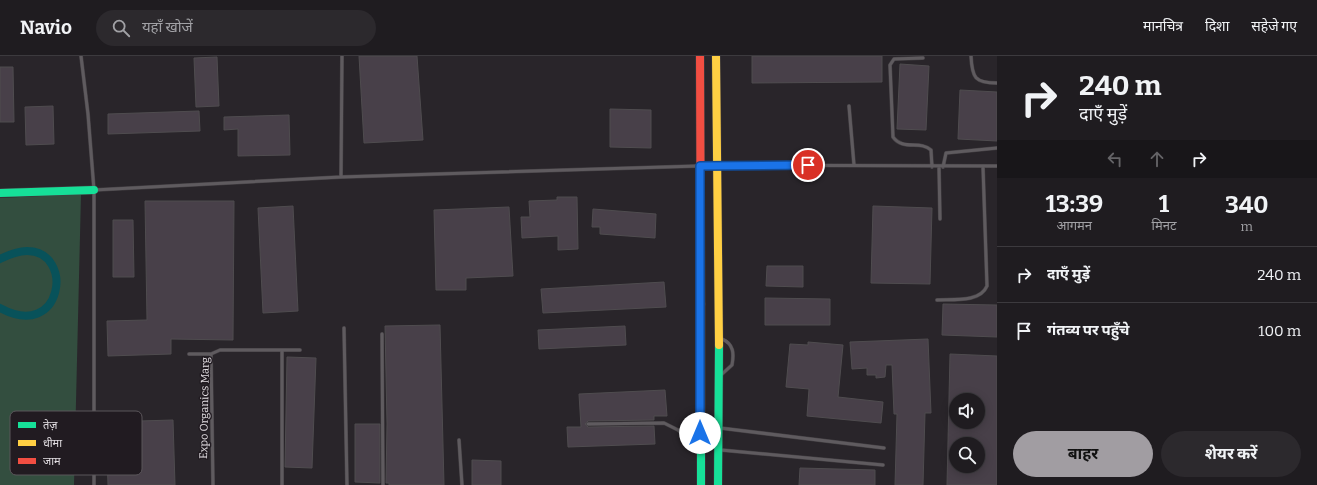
<!DOCTYPE html>
<html lang="hi">
<meta charset="utf-8">
<style>
:root{--surface:#1f1c20;--page:#2c292d;--text:#f1f3f6;--muted:#a1a1a5;--line:#3c3a3e;--accent:#a19da2}
body{margin:0;font-family:Bitter,"Noto Sans Devanagari",serif;background:var(--page);color:var(--text);height:100vh;display:flex;flex-direction:column;font-size:15px;white-space:nowrap}
*{box-sizing:border-box;margin:0}
p{font-size:13px;color:var(--muted)}
.icon{flex:none;width:22px;height:22px;fill:none;stroke:currentColor;stroke-width:2;stroke-linecap:round;stroke-linejoin:round}
.map{position:relative;flex:1;overflow:hidden}
.side{display:flex;flex-direction:column;background:var(--surface);width:320px}
.side>*{flex:none}
.hud{background:#1f1c20;color:var(--text);overflow:hidden}
.buttons{position:absolute;left:949px;top:337px;display:grid;gap:8px}
.buttons a{display:grid;place-items:center;width:36px;height:36px;border-radius:50%;background:var(--surface);box-shadow:0 2px 10px #0003,0 0 0 1px var(--line);font-size:20px}
.pin{position:absolute;display:grid;place-items:center;width:34px;height:34px;color:#fff;margin:-17px;border:2px solid #fff;border-radius:50%;box-shadow:0 1px 4px #0007}
.me{position:absolute;width:44px;margin:-22px;rotate:0deg;stroke-linejoin:round;filter:drop-shadow(0 0 3px #0008)}
.turn{display:flex;align-items:center;gap:14px;height:84px;padding:0 16px;font-size:18px}
.turn .icon{width:52px;height:52px;stroke-width:2.5}
.turn b{display:block;font-size:28px;line-height:34px}
.lanes{display:flex;align-items:center;height:38px;padding:0 16px;background:#0003;justify-content:center;gap:20px;direction:ltr}
.lanes .off{opacity:.35}
.eta{display:flex;justify-content:space-evenly;align-items:center;height:68px;text-align:center}
.eta b{font-size:24px;font-weight:700;line-height:28px}
.cta{display:flex;gap:8px;margin-top:auto;padding:8px 16px}
.cta a{flex:1;height:46px;border-radius:24px;background:var(--accent);color:#111;font-size:16px;font-weight:700;line-height:46px;text-align:center}
.cta a+a{background:var(--page);color:var(--text)}
ul{padding:0;list-style:none}
li{display:flex;align-items:center;gap:12px;height:56px;padding:0 16px;border-top:1px solid var(--line)}
li div{flex:1}
li b{display:block;font-size:15px}
li em{font-style:normal}
header{display:flex;align-items:center;gap:24px;box-sizing:border-box;height:56px;padding:0 20px;background:var(--surface);border-bottom:1px solid var(--line)}
header strong{font-size:19px}
nav{display:flex;gap:22px;margin-inline-start:auto;font-size:14px}
.search{width:280px;height:36px;background:var(--page);display:flex;align-items:center;gap:10px;box-sizing:border-box;padding:0 14px;border-radius:22px;color:var(--muted);font-size:15px}
main{display:flex;flex:1;min-height:0}
.map>svg:first-child{display:block}
</style>
<header>
<strong>Navio</strong>
<div class="search"><svg class="icon" aria-label="search" viewBox="0 0 24 24"><circle cx="10" cy="10" r="6"/><path d="M15 15l6 6"/></svg>यहाँ खोजें</div>
<nav><a>मानचित्र</a><a>दिशा</a><a>सहेजे गए</a></nav>
</header>
<main>
<div class="map">
<svg width="997" height="429" viewBox="0 0 997 429">
<rect width="100%" height="100%" fill="#29252a"/>
<!-- green -->
<path fill="#334e3f" d="M81,138L74,429H0V142Z"/>
<g fill="none" stroke-linecap="round" stroke-linejoin="round">
<!-- canal -->
<path stroke="#08525a" stroke-width="8" d="M0,203C8,199 18,195 27,195C75,195 63,286 0,252"/>
</g>
<!-- building -->
<path fill="#484049" stroke="#4f4c4f" fill-rule="evenodd" d="M359,0H417L423,84L364,87Z
M752,0H882V26L752,27Z
M217,1L219,50L196,51L194,2Z
M900,8L929,10L926,74L897,73Z
M0,11H13L14,66H0Z
M960,34L997,36V85L958,83Z
M53,50L54,88L26,89L25,51Z
M610,53L651,54V92L610,91Z
M199,55L200,75L108,78V58Z
M289,59L290,99L238,100V73L224,74V61Z
M557,141H577L578,193L558,194V180L522,182L521,161H530L529,145L557,144Z
M145,145H234L233,284L171,283V298L108,300L107,265L147,264Z
M293,150L298,255L263,257L258,152Z
M873,150L932,152L930,228L871,227Z
M509,151L513,220L466,222V234H436L434,154Z
M593,153L656,158L655,182L600,178V171H592Z
M113,164H133L134,221H113Z
M767,210H803V231L766,230Z
M664,226L666,251L543,257L541,233Z
M765,242L830,243V269H765Z
M943,248L997,249V281L942,279Z
M440,269L444,429H389V427H386L387,368L385,270Z
M625,270L626,289L539,293L538,274Z
M928,283L931,357H925L923,429H895L897,358H894L892,309H886L885,321L876,322V319H867V312L852,313L850,286Z
M808,286L843,289L838,341L883,346L881,367L807,360L809,333L786,331L790,288L808,289Z
M950,298L997,300V429H947ZM956,344H978V366H956ZM956,388H978V410H956Z
M287,301L316,302L312,412L285,411Z
M665,334L667,360H654V364L588,365L585,368L588,371L654,370L655,388L568,391L567,371H581L579,338Z
M173,364L175,429H108L106,366Z
M355,368H380V427L355,426Z
M472,404L501,405V429H472Z
M800,412L875,414V429H799Z"/>
<g fill="none" stroke-linecap="round" stroke-linejoin="round">
<!-- lane casing -->
<g stroke="#444044" stroke-width="4">
<path id="lane" d="M81,0L88,58L94,134V429
M971,0C972,22 975,27 997,27
M923,2L894,3L890,9L893,81C903,95 920,84 931,94L932,111
M849,50L854,109
M703,109L997,110
M939,111L940,163
M943,111L946,97L997,92
M341,121L342,0
M94,134L341,121L698,110
M937,244C952,243 980,247 987,230L983,111
M344,272L347,429
M382,278L383,429
M282,294H300
M189,298H211
M722,318L732,309C734,298 734,288 722,283
M588,368L664,367L678,374L697,389
M720,372L884,392
M459,384L462,429
M721,394L883,409
M213,429L211,298L220,294H282V429"/>
</g>
<!-- fast casing -->
<g stroke="#444044" stroke-width="9">
<path id="fast" d="M0,137L94,134
M701,248V429
M718,429L719,289"/>
</g>
<!-- slow casing -->
<g stroke="#444044" stroke-width="9">
<path id="slow" d="M716,0L719,289"/>
</g>
<!-- jam casing -->
<g stroke="#444044" stroke-width="9">
<path id="jam" d="M700,0L701,248"/>
</g>
<!-- lane -->
<use href="#lane" stroke="#5f5b5f" stroke-width="3"/>
<!-- fast -->
<use href="#fast" stroke="#16e098" stroke-width="8"/>
<!-- slow -->
<use href="#slow" stroke="#ffcf43" stroke-width="8"/>
<!-- jam -->
<use href="#jam" stroke="#f24e42" stroke-width="8"/>
</g>
<g fill="none" stroke-linecap="round" stroke-linejoin="round">
<!-- route casing -->
<g stroke="#114b97" stroke-width="10">
<path id="route" d="M700,377V110L808,109"/>
</g>
<!-- route -->
<use href="#route" stroke="#1a73e8" stroke-width="7"/>
</g>
<g text-anchor="middle" stroke-width="3" stroke-linejoin="round" paint-order="stroke">
<!-- street labels -->
<g font-size="11" fill="#e2dee2" stroke="#211b21">
<text transform="translate(204 352) rotate(-89)" y="4">Expo Organics Marg</text>
</g>
</g>
<!-- legend -->
<rect x="10" y="355" width="132" height="64" rx="6" fill="#211b21" stroke="#5b565b" stroke-width="1"/>
<rect x="18" y="366" width="18" height="6" fill="#16e098"/>
<rect x="18" y="384" width="18" height="6" fill="#ffcf43"/>
<rect x="18" y="402" width="18" height="6" fill="#f24e42"/>
<g font-size="11" fill="#e2dee2">
<text x="43" y="373">तेज़</text>
<text x="43" y="391">धीमा</text>
<text x="43" y="409">जाम</text>
</g>
</svg>
<div class="buttons">
<a><svg class="icon" aria-label="sound" viewBox="0 0 24 24"><path d="M4 9h4l5-4v14l-5-4H4zM17 9q2 3 0 6"/></svg></a>
<a><svg class="icon" aria-label="search" viewBox="0 0 24 24"><circle cx="10" cy="10" r="6"/><path d="M15 15l6 6"/></svg></a>
</div>
<div class="pin" style="left:808px;top:109px;background:#d93025"><svg class="icon" aria-label="arrive" viewBox="0 0 24 24"><path d="M6 21V4h12l-3 4 3 4H6"/></svg></div>
<svg class="me" style="left:700px;top:377px" viewBox="-20 -20 40 40"><circle r="19" fill="#fff"/><path d="M0-13L10 11 0 6-10 11z" fill="#1a73e8"/></svg>
</div>
<section class="side">
<div class="hud">
<div class="turn"><svg class="icon" aria-label="right" viewBox="0 0 24 24"><path d="M7 20v-9h11M14 6l5 5-5 5"/></svg><div><b>240 m</b>दाएँ मुड़ें</div></div>
<div class="lanes"><svg class="icon off" aria-label="left" viewBox="0 0 24 24"><path d="M17 20v-9H6M10 6l-5 5 5 5"/></svg><svg class="icon off" aria-label="ahead" viewBox="0 0 24 24"><path d="M12 20V5M6 11l6-6 6 6"/></svg><svg class="icon" aria-label="right" viewBox="0 0 24 24"><path d="M7 20v-9h11M14 6l5 5-5 5"/></svg></div>
</div>
<div class="eta">
<div><b>13:39</b><p>आगमन</p></div>
<div><b>1</b><p>मिनट</p></div>
<div><b>340</b><p>m</p></div>
</div>
<ul>
<li><svg class="icon" aria-label="right" viewBox="0 0 24 24"><path d="M7 20v-9h11M14 6l5 5-5 5"/></svg><div><b>दाएँ मुड़ें</b></div><em>240 m</em></li>
<li><svg class="icon" aria-label="arrive" viewBox="0 0 24 24"><path d="M6 21V4h12l-3 4 3 4H6"/></svg><div><b>गंतव्य पर पहुँचे</b></div><em>100 m</em></li>
</ul>
<div class="cta"><a>बाहर</a><a>शेयर करें</a></div>
</section>
</main>
